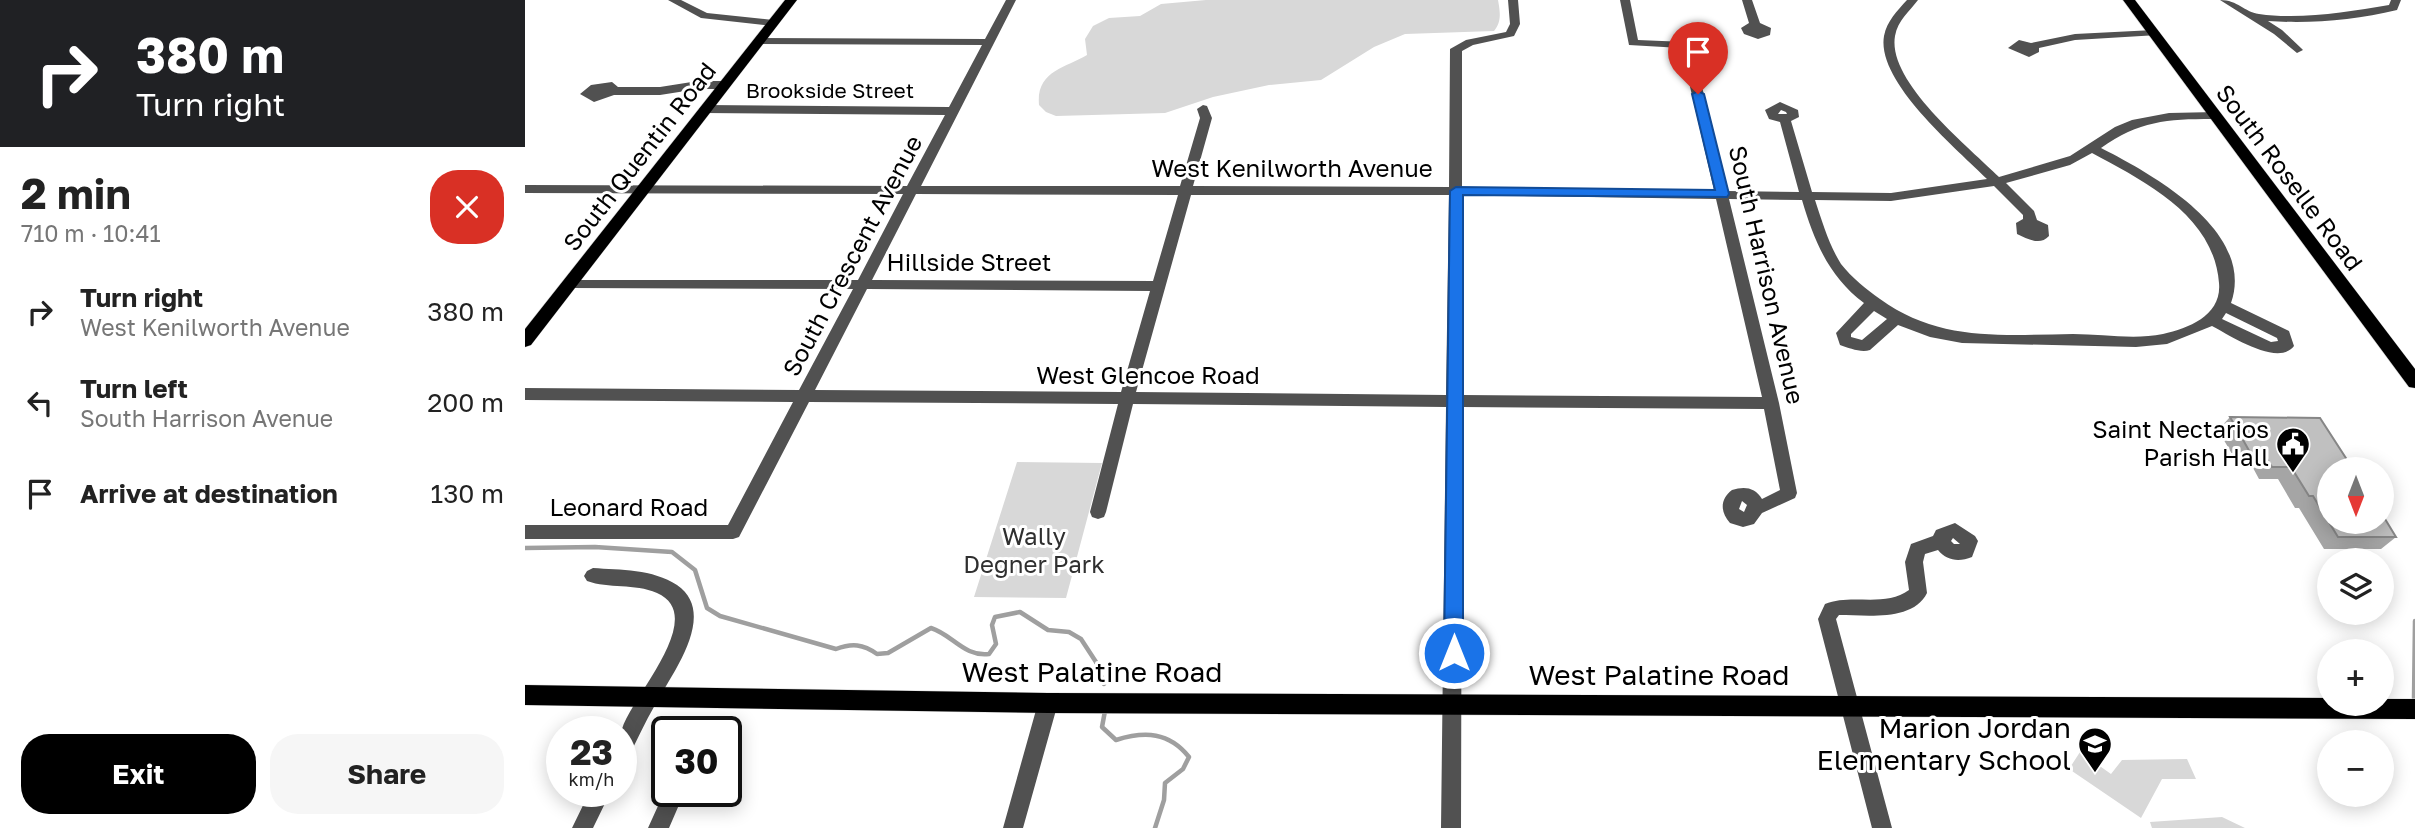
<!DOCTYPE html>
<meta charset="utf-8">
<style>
:root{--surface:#fff;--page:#f6f6f6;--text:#222;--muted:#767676;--accent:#000}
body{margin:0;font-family:"Golos Text",sans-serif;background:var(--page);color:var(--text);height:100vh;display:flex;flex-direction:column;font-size:26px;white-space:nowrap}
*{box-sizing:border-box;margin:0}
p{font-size:23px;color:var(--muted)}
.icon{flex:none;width:38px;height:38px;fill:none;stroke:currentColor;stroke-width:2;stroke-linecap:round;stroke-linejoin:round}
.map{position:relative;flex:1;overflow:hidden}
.panel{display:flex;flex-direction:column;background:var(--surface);width:525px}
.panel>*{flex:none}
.top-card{background:#202124;color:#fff;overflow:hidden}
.needle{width:46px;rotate:180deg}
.buttons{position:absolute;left:1792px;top:457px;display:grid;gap:14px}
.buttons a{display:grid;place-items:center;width:77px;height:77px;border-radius:50%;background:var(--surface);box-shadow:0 4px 18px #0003;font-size:35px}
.speed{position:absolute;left:21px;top:716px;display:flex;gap:14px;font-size:35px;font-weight:700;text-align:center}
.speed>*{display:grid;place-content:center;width:91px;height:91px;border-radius:50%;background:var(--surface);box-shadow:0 4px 18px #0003;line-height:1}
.speed small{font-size:18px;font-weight:400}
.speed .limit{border:4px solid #111;border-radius:10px;background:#fff;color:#111}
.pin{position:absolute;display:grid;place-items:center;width:60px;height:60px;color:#fff;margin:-72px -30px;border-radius:50% 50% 50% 0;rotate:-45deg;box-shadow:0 0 7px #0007}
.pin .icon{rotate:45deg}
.me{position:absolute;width:77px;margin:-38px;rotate:0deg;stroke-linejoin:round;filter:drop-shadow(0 0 5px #0008)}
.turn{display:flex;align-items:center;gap:24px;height:147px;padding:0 21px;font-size:32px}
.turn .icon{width:91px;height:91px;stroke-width:2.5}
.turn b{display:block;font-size:49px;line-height:60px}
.round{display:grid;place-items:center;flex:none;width:74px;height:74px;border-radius:28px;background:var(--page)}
.head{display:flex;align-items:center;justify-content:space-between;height:119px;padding:0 21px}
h1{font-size:42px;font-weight:700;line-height:52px}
.action{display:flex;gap:14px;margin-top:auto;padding:14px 21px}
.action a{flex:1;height:80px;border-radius:28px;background:var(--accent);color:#fff;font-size:28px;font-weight:700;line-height:80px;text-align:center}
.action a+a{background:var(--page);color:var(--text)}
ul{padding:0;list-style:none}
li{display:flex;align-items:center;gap:21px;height:91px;padding:0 21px}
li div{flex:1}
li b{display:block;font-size:26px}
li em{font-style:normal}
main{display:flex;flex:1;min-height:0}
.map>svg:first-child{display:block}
</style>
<main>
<section class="panel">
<div class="top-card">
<div class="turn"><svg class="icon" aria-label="right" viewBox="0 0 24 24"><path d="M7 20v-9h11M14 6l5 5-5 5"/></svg><div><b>380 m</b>Turn right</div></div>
</div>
<div class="head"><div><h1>2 min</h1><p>710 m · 10:41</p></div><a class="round" style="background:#d93025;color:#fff"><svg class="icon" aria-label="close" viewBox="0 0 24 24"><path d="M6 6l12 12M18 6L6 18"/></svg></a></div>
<ul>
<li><svg class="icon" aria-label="right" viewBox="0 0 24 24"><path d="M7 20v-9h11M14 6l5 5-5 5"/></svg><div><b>Turn right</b><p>West Kenilworth Avenue</p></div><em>380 m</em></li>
<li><svg class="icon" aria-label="left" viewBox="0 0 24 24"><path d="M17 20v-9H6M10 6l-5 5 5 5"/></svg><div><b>Turn left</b><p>South Harrison Avenue</p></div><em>200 m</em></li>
<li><svg class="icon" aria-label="arrive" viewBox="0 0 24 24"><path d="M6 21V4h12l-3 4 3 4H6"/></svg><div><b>Arrive at destination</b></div><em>130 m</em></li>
</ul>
<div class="action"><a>Exit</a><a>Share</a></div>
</section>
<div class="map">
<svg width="1890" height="828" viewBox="0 0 1890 828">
<rect width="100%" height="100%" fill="#fff"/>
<!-- green -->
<path fill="#d8d8d8" d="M681,0H973C975,11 977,22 969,31L880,34L849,47L796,80L744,85L688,97L640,113L531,116L521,112L514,105C511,71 540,68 562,55L560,39L568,26L584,18L615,16L636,4Z
M492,462L577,463L541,598L449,597Z
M1555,752L1586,774L1597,760L1662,759L1671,779H1637L1616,818L1544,769Z
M1697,817L1720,828H1627L1625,822Z"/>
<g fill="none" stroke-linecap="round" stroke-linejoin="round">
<!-- stream -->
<path stroke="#9f9f9f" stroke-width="4.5" d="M0,548L70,547L147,552L170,570L182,608L195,616L311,649C327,643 338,644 352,654L363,653L406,628C428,635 439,657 464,654L471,644L467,625L470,617L495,612L523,630L544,632L556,639L571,662L579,684
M1889,698L1890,621
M580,711L577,727L591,740C620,731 644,732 664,757L658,769L640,783L639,800L630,828"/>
<!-- major casing -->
<g stroke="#dbdbdb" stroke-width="1">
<path id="major" d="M260,0H272L6,345L0,347V329Z
M1598,0H1610L1890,369V388L1884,387Z
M0,685L523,693L1804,698V704H1857V699H1890V719L523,713L0,705Z"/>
</g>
<!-- minor -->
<path fill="#515151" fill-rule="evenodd" d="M143,0H156L182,13L248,20L253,23L248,26L176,18Z
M481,0H491L396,186H655L675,118L672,109L678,105L682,106L687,118L668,186L924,187L925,49L941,40L981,32L985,24L983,0H993L995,24L989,36L948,45L937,51V187L1189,190L1156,48L1104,45L1095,0H1105L1113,40L1161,42L1167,45L1202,191L1274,192L1255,122L1244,119L1240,110L1255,102L1273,110L1274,117L1266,121L1287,192L1366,193L1462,179C1432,149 1351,82 1359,36C1362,21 1372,11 1382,0H1393C1384,12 1373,20 1370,36C1362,82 1444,147 1474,177L1545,156L1590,127L1607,120L1644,113L1691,112L1693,115L1687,119C1642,119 1614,121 1576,148C1627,174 1731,231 1706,303L1764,331L1769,346C1753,367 1706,336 1687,326L1642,344L1611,347L1437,343L1405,337L1373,325L1345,350C1336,353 1324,348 1315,345L1311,333L1339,303C1304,277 1289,241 1277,200L1204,199L1254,403L1272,493L1270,498L1237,513L1229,524L1218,527L1205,523C1195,512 1195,499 1207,490C1219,486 1230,487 1237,499L1255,490L1239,409L937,407L936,828H916L921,407L608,404L581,512L579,517L573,519L567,517L565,512L593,404L284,402L214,537L208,539H0V525H203L268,402L0,400V388L274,390L328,289L46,288L39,283L41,280H333L378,194L0,193V185L382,186L420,115L180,113L174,109L180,105L424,107L457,45L234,44L228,41L234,38L460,39ZM1256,110L1261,112L1262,114H1253ZM1567,153C1621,182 1689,216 1694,283C1697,315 1665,328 1638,334C1609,340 1577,334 1548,334C1478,335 1414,342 1355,299C1341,289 1327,278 1316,264C1304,245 1297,221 1290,200L1366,201L1469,186L1498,215V219L1491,223L1492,234C1503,239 1515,246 1524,236L1523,225L1512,220L1509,211L1481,183L1545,165ZM391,194L653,195L628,281L347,280ZM666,195H924L921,395L611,392ZM937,195L1191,199L1237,397L937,395ZM342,289L625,291L596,392L290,390ZM1349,311L1362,319L1337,340L1326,337V334ZM1701,313L1752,338L1753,341L1746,342L1697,319ZM1217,501L1222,505L1219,512L1214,509Z
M1217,0H1227L1235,23L1246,28L1245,35L1233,39L1219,34L1216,28L1224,23Z
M1695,0C1713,0 1719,12 1734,14C1776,20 1822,12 1864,5L1866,0H1876L1872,10C1830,20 1786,24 1743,21L1757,30L1776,48L1778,50L1772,53L1749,34Z
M1629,30L1635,33L1633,35L1550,40L1514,48V52L1504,57L1483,48L1494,40L1506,43L1550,34Z
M173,81H199L205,85L199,89H173L135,95H89L69,102L55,94L66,85L87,82L93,87H135Z
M1430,523L1450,536L1453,541L1447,557C1434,562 1422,561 1413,550L1400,554L1398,562L1402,593C1388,622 1340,615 1314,615L1311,619L1367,828H1347L1293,619L1300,604C1326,593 1360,608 1384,590L1380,562L1386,544L1408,536L1411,530ZM1428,538L1435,544H1429L1426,541Z
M68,568C95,570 128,569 152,585C194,614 146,675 130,705C120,722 112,740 103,758L96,761C96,751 94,736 97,729C107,696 184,616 132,593C109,583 84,589 62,581L59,576L62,571Z
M523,694L530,697L533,703L498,828H478L513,703L516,697Z
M142,786V791H160L144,828H123Z
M65,791H86L68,828H47Z"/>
<!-- major -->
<use href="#major" fill="#000" fill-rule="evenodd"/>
</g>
<!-- wall -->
<path fill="#a5a5a5" d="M1705,417L1871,537L1856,549H1799L1774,508H1770L1753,479H1734L1727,466H1714L1693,430Z"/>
<!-- building -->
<path fill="#c0c0c0" stroke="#868686" stroke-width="2" d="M1705,417L1795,418L1828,469H1804V522H1857V514L1871,537H1813L1788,496H1784L1766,467H1747L1739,454H1726Z"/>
<!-- route -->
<path fill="#1a73e8" stroke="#114b97" stroke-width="2" d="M1173,91L1179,94L1204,194L1202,197L938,195V653L935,659L929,662L922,659L919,653L925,191L931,187L1190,190L1167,94Z"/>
<!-- icons -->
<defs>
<g id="civic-pin" transform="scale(1.75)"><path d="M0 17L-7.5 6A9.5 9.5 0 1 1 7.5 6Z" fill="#000" stroke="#fff"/><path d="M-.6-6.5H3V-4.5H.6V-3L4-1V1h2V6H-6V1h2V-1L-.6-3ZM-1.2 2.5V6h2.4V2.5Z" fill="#fff"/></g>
<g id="school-pin" transform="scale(1.75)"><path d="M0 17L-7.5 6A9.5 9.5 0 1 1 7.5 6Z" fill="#000" stroke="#fff"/><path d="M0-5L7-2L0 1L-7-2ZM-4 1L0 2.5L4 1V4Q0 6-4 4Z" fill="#fff"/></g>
</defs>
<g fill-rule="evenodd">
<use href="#civic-pin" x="1768" y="444"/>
<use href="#school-pin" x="1570" y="744"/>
</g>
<g text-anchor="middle" stroke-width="6" stroke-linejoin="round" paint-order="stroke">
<!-- far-street labels -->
<g font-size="21" fill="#000" stroke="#fff">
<text x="305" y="98">Brookside Street</text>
</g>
<!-- street labels -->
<g font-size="24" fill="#000" stroke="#fff">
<text transform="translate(115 157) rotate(-52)" y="8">South Quentin Road</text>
<text x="767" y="177">West Kenilworth Avenue</text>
<text transform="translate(1764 178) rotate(53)" y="8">South Roselle Road</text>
<text transform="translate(328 256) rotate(-62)" y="8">South Crescent Avenue</text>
<text x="444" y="271">Hillside Street</text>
<text transform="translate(1241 275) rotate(77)" y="8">South Harrison Avenue</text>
<text x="623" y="384">West Glencoe Road</text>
<text x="104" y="516">Leonard Road</text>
</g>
<!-- poi labels -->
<g font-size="24" fill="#000" stroke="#fff" text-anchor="end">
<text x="1744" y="438">Saint Nectarios<tspan x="1744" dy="28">Parish Hall</tspan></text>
</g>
<!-- park labels -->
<g font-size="24" fill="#2f2f2f" stroke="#fff">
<text x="509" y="545">Wally<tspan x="509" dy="28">Degner Park</tspan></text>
</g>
<!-- near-street labels -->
<g font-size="28" fill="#000" stroke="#fff">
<text x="567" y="682">West Palatine Road</text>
<text x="1134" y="685">West Palatine Road</text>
</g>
<!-- near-poi labels -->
<g font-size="28" fill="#000" stroke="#fff" text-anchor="end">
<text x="1546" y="738">Marion Jordan<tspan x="1546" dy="32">Elementary School</tspan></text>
</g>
</g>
</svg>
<div class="buttons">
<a><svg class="needle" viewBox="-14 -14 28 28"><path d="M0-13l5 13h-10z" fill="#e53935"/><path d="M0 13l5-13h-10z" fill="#767676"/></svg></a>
<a><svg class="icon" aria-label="layers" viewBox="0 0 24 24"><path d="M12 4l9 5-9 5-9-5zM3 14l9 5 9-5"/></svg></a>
<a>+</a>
<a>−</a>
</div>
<div class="speed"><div>23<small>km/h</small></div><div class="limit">30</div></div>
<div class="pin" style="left:1173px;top:94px;background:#d93025"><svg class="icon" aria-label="arrive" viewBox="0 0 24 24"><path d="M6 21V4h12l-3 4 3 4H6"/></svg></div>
<svg class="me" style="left:929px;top:653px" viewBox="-20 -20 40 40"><circle r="17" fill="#1a73e8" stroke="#fff" stroke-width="3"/><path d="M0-11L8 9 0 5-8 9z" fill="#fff"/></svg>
</div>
</main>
